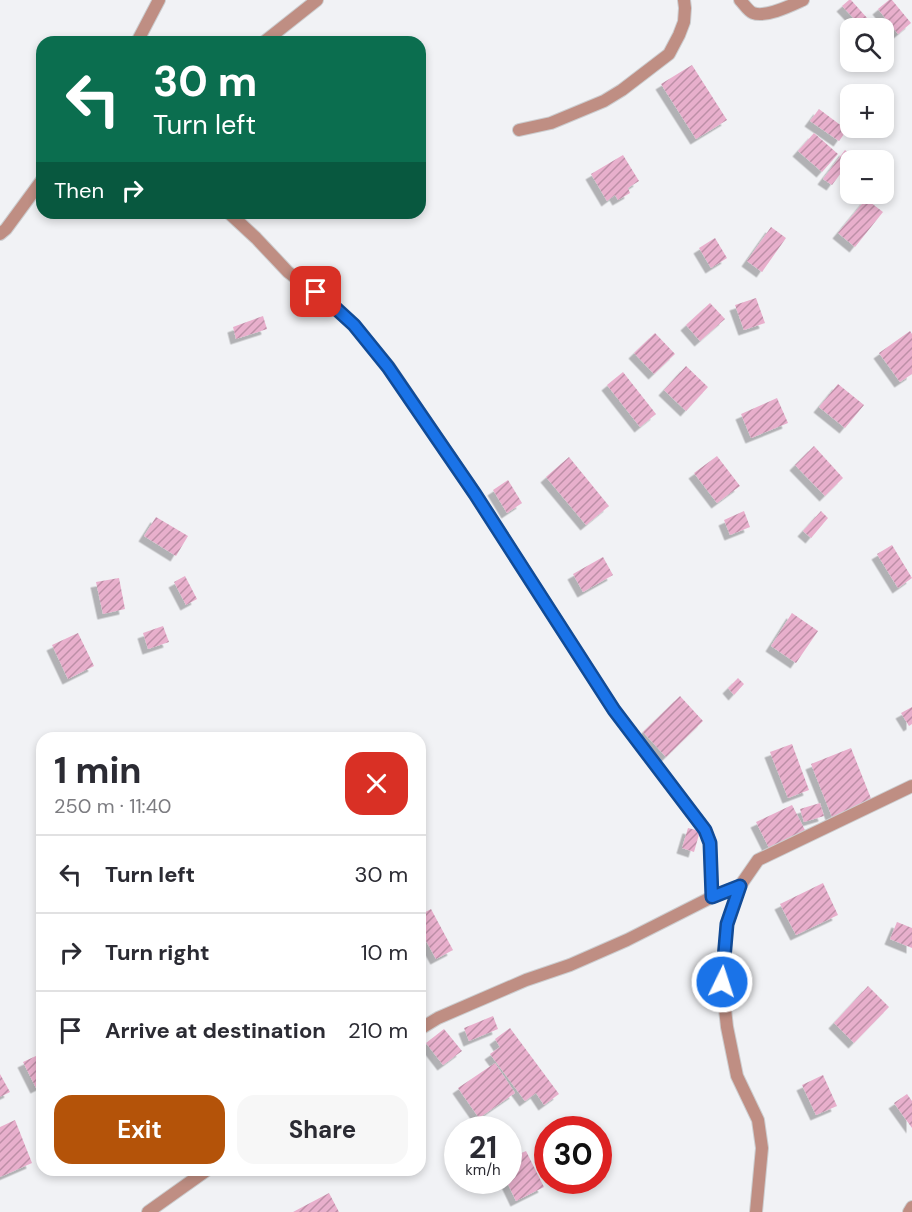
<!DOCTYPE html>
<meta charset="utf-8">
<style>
:root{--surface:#fff;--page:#f7f7f7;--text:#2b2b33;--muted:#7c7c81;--line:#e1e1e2;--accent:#b45309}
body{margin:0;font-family:"DM Sans",sans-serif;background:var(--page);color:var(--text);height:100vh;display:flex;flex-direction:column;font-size:22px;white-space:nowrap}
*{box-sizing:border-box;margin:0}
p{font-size:20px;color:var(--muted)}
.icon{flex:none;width:33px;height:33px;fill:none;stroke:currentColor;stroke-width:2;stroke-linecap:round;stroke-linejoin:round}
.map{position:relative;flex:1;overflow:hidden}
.sheet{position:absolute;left:36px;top:732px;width:390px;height:444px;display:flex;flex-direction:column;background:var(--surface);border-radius:18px;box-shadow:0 3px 9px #0003}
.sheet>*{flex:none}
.banner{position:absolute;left:36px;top:36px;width:390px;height:183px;border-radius:18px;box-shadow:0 3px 9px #0003;background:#0b6e4f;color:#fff;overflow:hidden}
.buttons{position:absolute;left:840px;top:18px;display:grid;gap:12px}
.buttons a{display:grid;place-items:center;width:54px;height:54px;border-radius:12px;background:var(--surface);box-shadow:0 3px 9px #0003;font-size:30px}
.speed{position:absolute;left:444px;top:1116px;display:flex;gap:12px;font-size:30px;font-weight:700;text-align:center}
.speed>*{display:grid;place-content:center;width:78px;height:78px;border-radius:50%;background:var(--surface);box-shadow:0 3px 9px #0003;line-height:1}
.speed small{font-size:15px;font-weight:400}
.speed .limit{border:9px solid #d22;background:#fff;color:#111}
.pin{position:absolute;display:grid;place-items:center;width:51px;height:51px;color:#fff;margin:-26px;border-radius:12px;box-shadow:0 3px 9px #0006}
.me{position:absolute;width:66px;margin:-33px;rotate:4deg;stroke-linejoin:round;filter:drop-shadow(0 0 4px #0008)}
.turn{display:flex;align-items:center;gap:21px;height:126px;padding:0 18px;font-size:27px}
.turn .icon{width:78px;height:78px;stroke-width:2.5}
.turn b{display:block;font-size:42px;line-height:51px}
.then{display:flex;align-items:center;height:57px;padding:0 18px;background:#0003;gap:12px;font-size:22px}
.round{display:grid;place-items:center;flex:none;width:63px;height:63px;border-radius:18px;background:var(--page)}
.summary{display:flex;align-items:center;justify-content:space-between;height:102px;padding:0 18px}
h1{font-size:36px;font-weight:700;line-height:45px}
.cta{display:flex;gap:12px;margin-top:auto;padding:12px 18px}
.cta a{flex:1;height:69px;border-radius:18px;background:var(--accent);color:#fff;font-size:24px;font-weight:700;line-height:69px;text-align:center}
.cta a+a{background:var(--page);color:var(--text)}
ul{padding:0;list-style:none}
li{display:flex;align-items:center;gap:18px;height:78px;padding:0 18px;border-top:2px solid var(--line)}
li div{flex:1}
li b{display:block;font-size:22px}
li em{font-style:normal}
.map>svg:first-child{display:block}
</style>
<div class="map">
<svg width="912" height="1212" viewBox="0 0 912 1212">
<defs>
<pattern id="building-hatch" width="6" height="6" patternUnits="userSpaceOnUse" patternTransform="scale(1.5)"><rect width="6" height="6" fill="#e8afcc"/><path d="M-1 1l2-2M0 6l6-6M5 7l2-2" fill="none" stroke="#bd8fa7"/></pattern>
<filter id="shadow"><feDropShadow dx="-5.5" dy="5.5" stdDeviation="0" flood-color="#0004"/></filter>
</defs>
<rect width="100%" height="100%" fill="#f1f2f5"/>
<!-- building -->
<path fill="url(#building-hatch)" filter="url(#shadow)" d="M849,0H851L876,28H863L842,6Z
M889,0H892L911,23L898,34L878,9Z
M692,65L727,120L696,139L661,84Z
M819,109L847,130L839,141L810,121Z
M814,133L838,154L822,172L798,151Z
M845,150L853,157L832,185L823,179Z
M623,155L639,181L628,188L630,193L618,200L615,195L607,201L591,174Z
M866,199L883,212L855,247L838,233Z
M771,227L786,238L762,272L747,261Z
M715,238L727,258L711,268L699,248Z
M756,298L765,323L744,330L735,305Z
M710,303L725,319L700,341L686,325Z
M263,316L267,329L236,339L233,327Z
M910,331L912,334V374L900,382L879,353Z
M655,333L675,354L654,374L634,353Z
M686,366L708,387L686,411L664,390Z
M623,372L656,414L640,427L607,385Z
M838,384L864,405L845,428L819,407Z
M777,398L788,423L751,438L741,414Z
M814,446L843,478L825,496L795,465Z
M717,456L740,486L717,503L694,473Z
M569,457L609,506L586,525L546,477Z
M508,480L522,503L507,513L493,490Z
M744,511L750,527L730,535L724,520Z
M821,511L828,518L811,538L803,531Z
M156,517L188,536L176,556L144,536Z
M892,545L912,578L898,588L877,554Z
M603,557L613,575L583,592L573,574Z
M185,576L197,599L186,605L174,582Z
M119,578L125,609L103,614L96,582Z
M792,613L818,631L796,663L771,646Z
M163,626L169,642L148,649L143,633Z
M78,633L94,666L68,679L52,645Z
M738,678L744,684L734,695L728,688Z
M680,696L703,721L666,757L643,732Z
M912,707V724L909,726L901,713Z
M792,744L809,790L788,798L770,752Z
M851,748L872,801L832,817L811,764Z
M820,803L824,816L804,822L800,809Z
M792,805L806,832L770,850L756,822Z
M688,828L700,831L694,852L682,848Z
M823,883L838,915L796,935L780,904Z
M431,909L453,950L436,959L420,930V915Z
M897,922L912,928V948L890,939Z
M868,986L889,1007L854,1043L834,1023Z
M493,1016L498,1029L469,1041L464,1028Z
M510,1028L559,1094L544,1105L536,1093L525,1101L490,1054L500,1047L495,1039Z
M444,1029L462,1051L443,1065L426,1043Z
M38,1055L42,1063V1085L36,1088L23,1062Z
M495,1063L515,1093L479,1118L458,1088Z
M0,1074L10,1092L0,1097Z
M823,1075L837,1106L816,1115L802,1085Z
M907,1094L912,1101V1128L894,1103Z
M15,1120L32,1163L0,1177V1127Z
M526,1151L544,1187L516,1201L506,1180H508V1159Z
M329,1193L339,1212H293Z"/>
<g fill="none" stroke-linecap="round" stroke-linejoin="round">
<!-- minor casing -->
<g stroke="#cccdcf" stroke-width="14">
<path id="minor" d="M740,0C744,4 748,11 753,13C766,18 792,5 803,0
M137,42L159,0
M264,42L317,0
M519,130L551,123L604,101L622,90L669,54L679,35L684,22L685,8L684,0
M229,213L256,238L288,272L329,303L354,325L389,367L475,494L614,710L705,830L710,843L712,897
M0,234L6,229L42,180
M420,1029L438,1018L526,980L570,965L627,940L712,897L740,886
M148,1212L207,1170
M756,1212L762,1148L758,1120L737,1076L727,1027L722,982L727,924L740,886L758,860L912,786
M909,1212L912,1207"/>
</g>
<!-- minor -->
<use href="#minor" stroke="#bf8e83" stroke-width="12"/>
</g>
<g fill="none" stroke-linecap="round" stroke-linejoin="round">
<!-- route casing -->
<g stroke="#114b97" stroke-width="15">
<path id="route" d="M316,292L330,303L354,325L388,367L475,494L614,710L705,830L710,843L712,897L740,886L727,924L722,982"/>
</g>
<!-- route -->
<use href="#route" stroke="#1a73e8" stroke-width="10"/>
</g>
</svg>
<div class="buttons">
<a><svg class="icon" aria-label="search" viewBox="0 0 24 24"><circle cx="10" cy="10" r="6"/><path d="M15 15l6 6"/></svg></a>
<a>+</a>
<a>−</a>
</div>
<div class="speed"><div>21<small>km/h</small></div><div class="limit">30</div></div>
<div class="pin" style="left:316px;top:292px;background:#d93025"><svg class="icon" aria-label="arrive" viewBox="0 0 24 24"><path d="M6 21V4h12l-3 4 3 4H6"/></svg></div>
<svg class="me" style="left:722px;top:982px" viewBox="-20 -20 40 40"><circle r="17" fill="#1a73e8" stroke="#fff" stroke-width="3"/><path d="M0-11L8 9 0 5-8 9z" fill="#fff"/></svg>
<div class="banner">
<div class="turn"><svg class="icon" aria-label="left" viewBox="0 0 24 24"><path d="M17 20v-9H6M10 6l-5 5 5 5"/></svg><div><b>30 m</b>Turn left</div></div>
<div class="then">Then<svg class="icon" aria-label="right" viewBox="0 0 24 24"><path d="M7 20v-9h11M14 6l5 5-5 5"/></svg></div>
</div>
<section class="sheet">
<div class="summary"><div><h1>1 min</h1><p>250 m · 11:40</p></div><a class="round" style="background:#d93025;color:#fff"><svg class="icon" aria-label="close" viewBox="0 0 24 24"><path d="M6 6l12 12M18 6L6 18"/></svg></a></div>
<ul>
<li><svg class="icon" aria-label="left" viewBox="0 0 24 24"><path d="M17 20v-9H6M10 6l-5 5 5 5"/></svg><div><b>Turn left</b></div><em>30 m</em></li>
<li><svg class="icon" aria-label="right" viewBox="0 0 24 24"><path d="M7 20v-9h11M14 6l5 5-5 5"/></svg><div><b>Turn right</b></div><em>10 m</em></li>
<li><svg class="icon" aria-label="arrive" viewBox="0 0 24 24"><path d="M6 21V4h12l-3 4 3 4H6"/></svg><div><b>Arrive at destination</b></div><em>210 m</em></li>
</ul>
<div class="cta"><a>Exit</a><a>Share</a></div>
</section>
</div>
